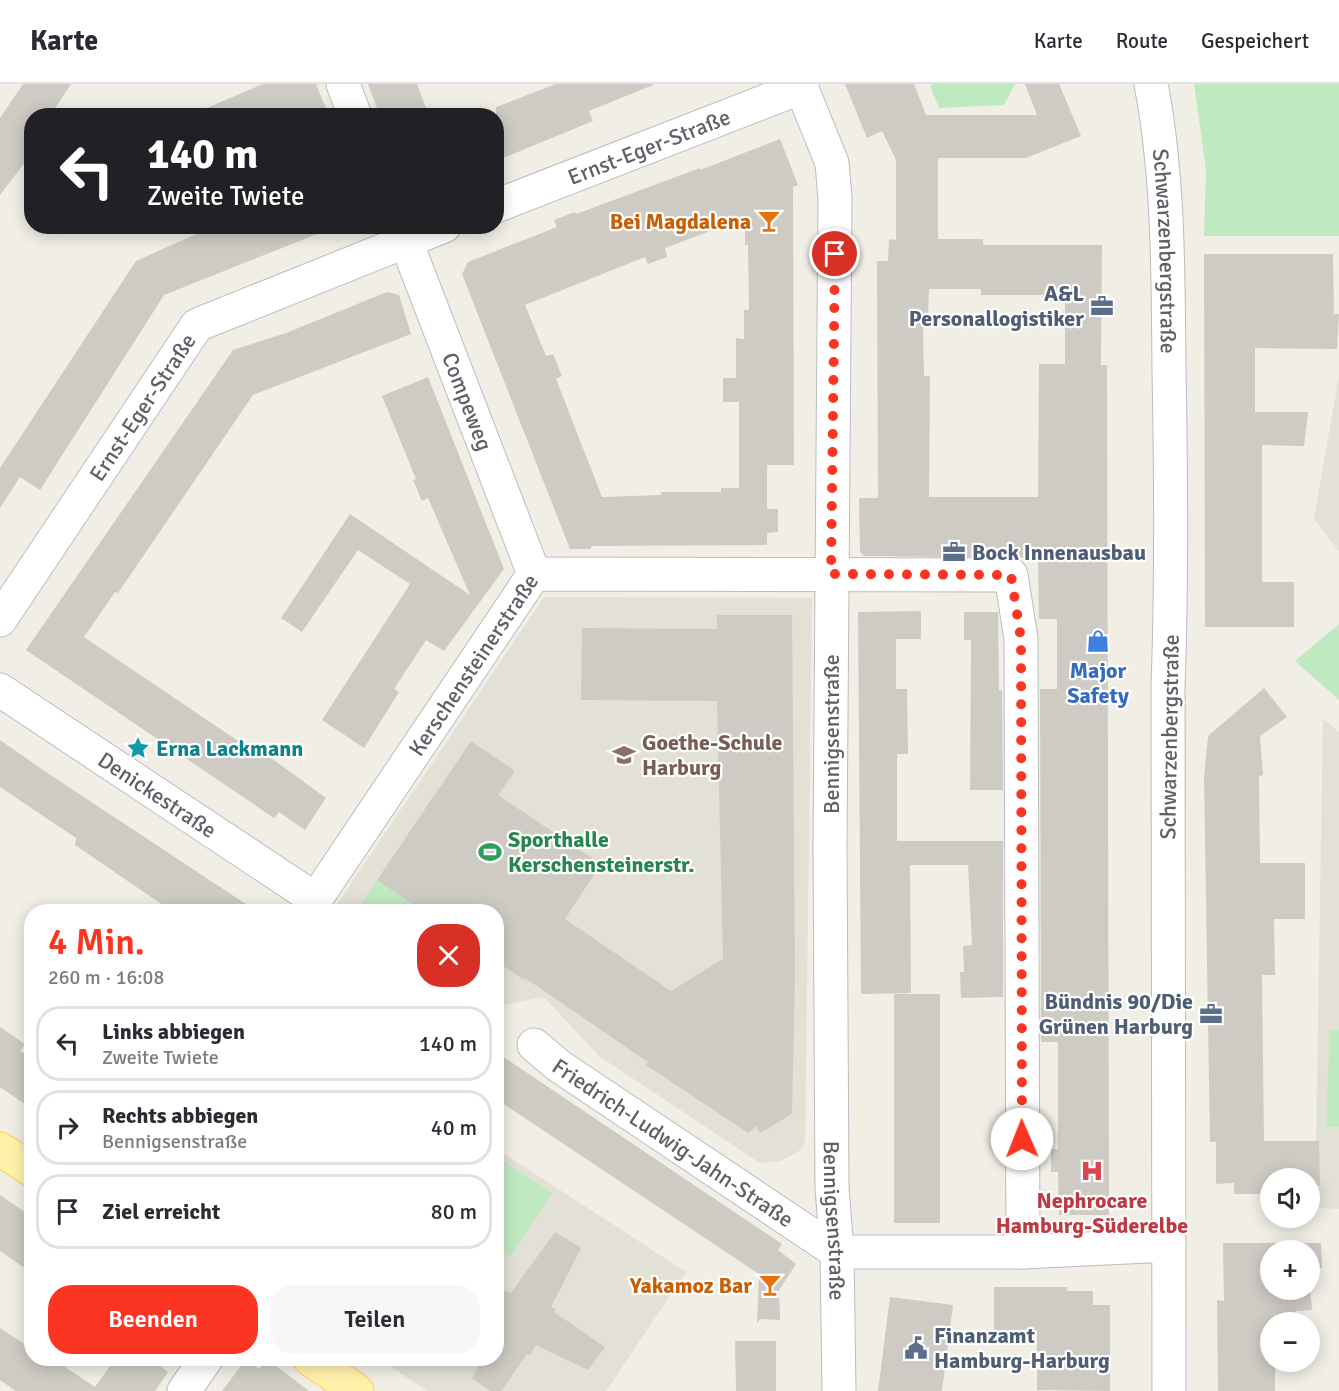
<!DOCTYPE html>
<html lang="de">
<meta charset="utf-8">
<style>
:root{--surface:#fff;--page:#f7f7f7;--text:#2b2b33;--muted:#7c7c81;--line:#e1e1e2;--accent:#fb3521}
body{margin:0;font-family:Signika,sans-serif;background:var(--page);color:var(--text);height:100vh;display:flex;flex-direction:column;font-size:22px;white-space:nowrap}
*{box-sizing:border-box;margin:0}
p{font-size:20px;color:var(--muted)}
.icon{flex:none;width:33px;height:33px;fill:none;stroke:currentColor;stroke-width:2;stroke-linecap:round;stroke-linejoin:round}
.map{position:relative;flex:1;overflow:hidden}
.panel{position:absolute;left:24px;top:820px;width:480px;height:462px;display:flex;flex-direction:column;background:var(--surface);border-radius:24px;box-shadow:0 3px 15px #0003}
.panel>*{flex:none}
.guide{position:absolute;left:24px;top:24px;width:480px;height:126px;border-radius:24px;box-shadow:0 3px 15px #0003;background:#202124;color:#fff;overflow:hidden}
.tools{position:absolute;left:1260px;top:1084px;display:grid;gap:12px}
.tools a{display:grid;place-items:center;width:60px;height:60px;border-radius:50%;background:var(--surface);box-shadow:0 3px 15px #0003;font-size:30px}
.pin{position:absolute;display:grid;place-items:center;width:51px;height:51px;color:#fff;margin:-26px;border:3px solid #fff;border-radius:50%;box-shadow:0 2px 6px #0007}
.me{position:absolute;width:66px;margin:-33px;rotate:359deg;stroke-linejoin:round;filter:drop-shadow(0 0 4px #0008)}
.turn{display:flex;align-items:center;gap:21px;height:126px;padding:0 24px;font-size:27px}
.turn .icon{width:78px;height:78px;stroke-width:2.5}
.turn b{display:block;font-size:42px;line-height:51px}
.round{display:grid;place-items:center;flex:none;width:63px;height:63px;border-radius:24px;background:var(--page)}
.head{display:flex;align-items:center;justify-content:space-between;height:102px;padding:0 24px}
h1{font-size:36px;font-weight:600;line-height:45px;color:var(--accent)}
.action{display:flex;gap:12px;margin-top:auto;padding:12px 24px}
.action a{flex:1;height:69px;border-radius:24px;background:var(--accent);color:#fff;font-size:24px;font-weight:600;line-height:69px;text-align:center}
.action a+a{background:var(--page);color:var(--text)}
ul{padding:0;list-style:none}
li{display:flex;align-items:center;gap:18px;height:75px;margin:0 12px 9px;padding:0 12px;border:3px solid var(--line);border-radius:24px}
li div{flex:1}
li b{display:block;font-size:22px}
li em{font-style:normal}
header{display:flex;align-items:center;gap:36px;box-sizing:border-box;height:84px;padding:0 30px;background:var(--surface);border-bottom:2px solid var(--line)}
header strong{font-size:28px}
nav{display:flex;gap:33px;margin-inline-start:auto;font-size:21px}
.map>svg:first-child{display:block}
</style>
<header>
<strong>Karte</strong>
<nav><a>Karte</a><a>Route</a><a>Gespeichert</a></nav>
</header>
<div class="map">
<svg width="1339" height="1307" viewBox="0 0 1339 1307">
<rect width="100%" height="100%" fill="#f0eee5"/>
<!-- education -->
<path fill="#e3e0d5" d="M1339,292V467L1314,435Z
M544,513L812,514L805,1059L799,1067L781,1077L760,1079L599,972L544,913L497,922L496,828H332Z
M1323,635L1339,648V1125L1315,1124Z
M497,1065L686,1188L606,1307H427L380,1275H496Z"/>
<!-- green -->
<path fill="#bfeac0" d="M934,0H1015L1004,21L939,24L930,2Z
M1194,0H1339V152H1204L1206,86Z
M1339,540V616L1295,577Z
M377,796L424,828H356Z
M1330,945L1339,946V1043H1326Z
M496,1073L552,1109L511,1172L497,1163Z"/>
<!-- building -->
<path fill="#cecbc4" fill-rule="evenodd" d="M23,0H71L50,32H32V69L0,111V34Z
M263,0H316L329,32H188Z
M368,0H417L429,32H380Z
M556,0H653V1L589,27L593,37L496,77V23Z
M845,0H914L926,31H1037L1025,0H1059L1081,52L1026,74H938V155H983V161H1102L1101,281H1107L1109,1131H1059L1058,1088H1051V1065H1058V958H1041L1040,605H1057V535H1039L1038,474L864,472L860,467L859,414H878L877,177H888L889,155L896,156V76L882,47L867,54ZM929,205H981V211H1065V280H1039L1038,413H929L930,292H924L923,245L924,231H928Z
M780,55L798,101L793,103L794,381H767V425H778V448L767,449V461L591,462V465H570L462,190L468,178L557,143L554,136L575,128L576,130L700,84V86ZM745,134V161H748L749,226H744V255L736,254V294H723V318H739V404H721V408H661V411L602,413L556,295L562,292L553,270L546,272L525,221L645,173L648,180L667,173L665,164Z
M214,142L332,144L164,211L40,406L20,393L0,424V384L136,177Z
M1204,170H1333L1334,230H1339L1337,265L1255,264V328H1308L1304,362L1262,361V498H1294V543H1205Z
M387,208L399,211L411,250L253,311L118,509L115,508L84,553L253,667L256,663L326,714L305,746L279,728L274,734L26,566L233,266L286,249Z
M428,293L504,485L444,567L426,556L394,605L399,608L364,664L322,636L410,500L358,466L302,548L281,534L350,430L470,511L428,414L422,417L413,396L416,395L382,312Z
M921,527V555H896V605H907L908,670H897V757H1003V913L961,914L960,888H964L963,862L972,861L968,781H910L911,909L861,910L858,528Z
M964,528H998L999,606H1002L1003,706H970L971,556H964Z
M717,531H792L795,890L792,1030L760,1049L756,1042L748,1049L646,981L648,978L525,894L524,896L496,877V828H424L377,796L471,657L515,687L498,711L601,780L565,835L671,907L723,875L717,617L581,616L582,544L717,545Z
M1264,604L1287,633L1260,652L1263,691L1259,692L1260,779H1305V835H1274L1275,891H1262L1264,1057H1319L1320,1101H1313L1312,1109H1310V1095H1270V1110H1234V1099L1216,1100V1058H1210L1204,694L1208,652Z
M0,656L46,688L258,828H173L75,761L76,754L0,703Z
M894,910H940V1139H894Z
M0,943L25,960L20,967L32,975V1025L0,1003Z
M496,968L782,1160L778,1166L796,1180L779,1206L780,1236L760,1235L757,1239L759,1190L496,1015Z
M0,1111L32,1133V1189L0,1167Z
M555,1148L581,1164L551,1223L556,1225L554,1228L605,1263L588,1286L536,1261L530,1271L527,1270L501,1307H490L472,1294L483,1275H496V1203L511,1209Z
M1223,1159H1321L1322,1184H1314V1204H1310L1312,1226L1296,1227V1232L1275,1231V1239H1270V1278H1275V1307H1218L1217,1216L1224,1217ZM1270,1167H1310V1206H1270Z
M994,1203H1067V1207H1093V1221H1110V1307L1037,1306V1247H994Z
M890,1213L953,1221L942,1307H878Z
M0,1244L32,1265V1275H53L95,1303L115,1275H150L168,1288L155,1307H16L0,1296Z
M735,1257H776V1307H736Z
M246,1275L259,1285L267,1275L309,1307H222Z"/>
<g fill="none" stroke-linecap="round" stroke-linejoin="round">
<!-- minor casing -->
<g stroke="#b9bdc2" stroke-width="35">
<g id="minor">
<path d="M343,0L355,32"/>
<path id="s1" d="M800,0L832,79L835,114L830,761L832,1104L837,1168L839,1307"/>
<path id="s2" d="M1151,0C1169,94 1168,190 1169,285C1171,391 1172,496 1168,602L1169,1307"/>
<path id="s3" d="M496,122L802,3"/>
<path id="s4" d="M400,142L534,490"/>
<path id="s5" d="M0,536L197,241L444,142"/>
<path id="s6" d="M0,606L315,815"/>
<path id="s7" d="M307,828L534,490L1011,491L1021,555L1023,1168"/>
<path id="s8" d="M534,961L559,982L837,1168H1023L1169,1161"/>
<path d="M184,1307L206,1275"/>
</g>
</g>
<!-- major casing -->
<g stroke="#ffd14f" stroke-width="35">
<path id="major" d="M0,1065L32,1086
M310,1275L357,1307"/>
</g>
<!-- minor -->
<use href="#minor" stroke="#fff" stroke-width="33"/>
<!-- major -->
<use href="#major" stroke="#fff3ab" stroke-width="33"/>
</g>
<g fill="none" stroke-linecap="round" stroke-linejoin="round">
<!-- route -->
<path stroke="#fb3521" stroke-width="10" stroke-dasharray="0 18" d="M835,170L831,490L1011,491L1021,555L1022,1055"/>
</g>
<!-- icons -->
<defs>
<g id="bar-bare" transform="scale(1.8)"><path d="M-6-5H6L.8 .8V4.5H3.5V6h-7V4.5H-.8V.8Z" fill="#e8710a" stroke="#fff" stroke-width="2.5" paint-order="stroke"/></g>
<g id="office-bare" transform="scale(1.8)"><path d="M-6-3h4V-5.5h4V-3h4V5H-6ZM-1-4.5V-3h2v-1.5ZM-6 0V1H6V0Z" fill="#5c6f8a" stroke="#fff" stroke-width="2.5" paint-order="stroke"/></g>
<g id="shop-bare" transform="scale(1.8)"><path d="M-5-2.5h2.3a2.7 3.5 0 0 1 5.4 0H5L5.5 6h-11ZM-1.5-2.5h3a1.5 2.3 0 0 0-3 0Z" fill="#3f7fe0" stroke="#fff" stroke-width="2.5" paint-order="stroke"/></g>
<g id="sight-bare" transform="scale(1.8)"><path d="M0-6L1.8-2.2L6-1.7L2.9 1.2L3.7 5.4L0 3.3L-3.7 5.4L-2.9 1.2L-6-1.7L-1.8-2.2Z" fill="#0f9aa8" stroke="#fff" stroke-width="2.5" paint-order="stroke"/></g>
<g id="school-bare" transform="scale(1.8)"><path d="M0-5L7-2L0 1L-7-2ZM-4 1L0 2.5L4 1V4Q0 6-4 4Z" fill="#8d6e63" stroke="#fff" stroke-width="2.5" paint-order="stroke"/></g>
<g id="stadium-bare" transform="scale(1.8)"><path d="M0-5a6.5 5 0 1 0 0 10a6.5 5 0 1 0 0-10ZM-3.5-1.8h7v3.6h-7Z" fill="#2e9e5b" stroke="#fff" stroke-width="2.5" paint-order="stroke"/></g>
<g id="hospital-bare" transform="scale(1.8)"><path d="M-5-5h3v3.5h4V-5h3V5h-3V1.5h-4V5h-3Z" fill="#e0444e" stroke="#fff" stroke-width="2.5" paint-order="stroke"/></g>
<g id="civic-bare" transform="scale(1.8)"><path d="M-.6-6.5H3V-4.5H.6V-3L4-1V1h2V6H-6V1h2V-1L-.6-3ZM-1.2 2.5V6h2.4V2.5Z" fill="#5c6f8a" stroke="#fff" stroke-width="2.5" paint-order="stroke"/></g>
</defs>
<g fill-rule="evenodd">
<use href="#bar-bare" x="769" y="137"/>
<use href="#office-bare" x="1102" y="222"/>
<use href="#office-bare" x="954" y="468"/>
<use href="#shop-bare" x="1098" y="557"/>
<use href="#sight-bare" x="138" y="664"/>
<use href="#school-bare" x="624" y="671"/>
<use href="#stadium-bare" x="490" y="768"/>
<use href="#office-bare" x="1211" y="930"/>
<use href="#hospital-bare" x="1092" y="1087"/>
<use href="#bar-bare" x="770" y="1201"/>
<use href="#civic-bare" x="916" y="1264"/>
</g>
<g text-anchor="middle" stroke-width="4.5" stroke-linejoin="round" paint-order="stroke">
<!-- street labels -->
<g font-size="22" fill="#5c6167" stroke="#fff">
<text dy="8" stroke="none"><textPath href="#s3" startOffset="164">Ernst-Eger-Straße</textPath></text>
<text dy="8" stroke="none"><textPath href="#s2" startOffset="168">Schwarzenbergstraße</textPath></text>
<text dy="8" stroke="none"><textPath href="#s4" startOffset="188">Compeweg</textPath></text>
<text dy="8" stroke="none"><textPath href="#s5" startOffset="256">Ernst-Eger-Straße</textPath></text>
<text dy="8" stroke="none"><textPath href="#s7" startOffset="298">Kerschensteinerstraße</textPath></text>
<text transform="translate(831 650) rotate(-90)" y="8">Bennigsenstraße</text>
<text transform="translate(1169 653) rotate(-89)" y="8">Schwarzenbergstraße</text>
<text dy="8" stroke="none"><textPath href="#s6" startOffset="189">Denickestraße</textPath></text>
<text dy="8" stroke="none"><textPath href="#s8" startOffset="170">Friedrich-Ludwig-Jahn-Straße</textPath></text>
<text dy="8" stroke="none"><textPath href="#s1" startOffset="1143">Bennigsenstraße</textPath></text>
</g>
<!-- food labels -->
<g font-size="22" font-weight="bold" fill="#c56008" stroke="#fff" text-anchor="end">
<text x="751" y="145">Bei Magdalena</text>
<text x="752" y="1209">Yakamoz Bar</text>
</g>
<!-- service labels -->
<g font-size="22" font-weight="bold" fill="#4e5e75" stroke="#fff" text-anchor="end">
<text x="1084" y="217">A&amp;L<tspan x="1084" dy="25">Personallogistiker</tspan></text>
<text x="972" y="476" text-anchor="start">Bock Innenausbau</text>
<text x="1193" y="925">Bündnis 90/Die<tspan x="1193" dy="25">Grünen Harburg</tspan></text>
<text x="934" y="1259" text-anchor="start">Finanzamt<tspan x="934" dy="25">Hamburg-Harburg</tspan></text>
</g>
<!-- shop labels -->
<g font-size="22" font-weight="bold" fill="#366cbe" stroke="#fff">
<text x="1098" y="594">Major<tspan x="1098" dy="25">Safety</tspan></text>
</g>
<!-- education labels -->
<g font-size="22" font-weight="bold" fill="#785e54" stroke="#fff" text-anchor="start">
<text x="642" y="666">Goethe-Schule<tspan x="642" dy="25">Harburg</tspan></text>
</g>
<!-- culture labels -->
<g font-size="22" font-weight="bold" fill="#0d838f" stroke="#fff" text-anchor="start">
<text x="156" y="672">Erna Lackmann</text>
</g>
<!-- leisure labels -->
<g font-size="22" font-weight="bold" fill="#27864d" stroke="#fff" text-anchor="start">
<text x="508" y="763">Sporthalle<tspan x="508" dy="25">Kerschensteinerstr.</tspan></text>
</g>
<!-- health labels -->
<g font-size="22" font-weight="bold" fill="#be3a42" stroke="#fff">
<text x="1092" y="1124">Nephrocare<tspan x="1092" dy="25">Hamburg-Süderelbe</tspan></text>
</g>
</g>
</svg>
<div class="tools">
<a><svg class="icon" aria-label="sound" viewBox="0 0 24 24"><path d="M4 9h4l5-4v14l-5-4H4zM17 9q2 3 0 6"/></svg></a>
<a>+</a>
<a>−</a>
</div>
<div class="pin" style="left:835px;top:170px;background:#d93025"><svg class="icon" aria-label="arrive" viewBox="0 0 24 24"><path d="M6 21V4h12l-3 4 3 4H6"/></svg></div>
<svg class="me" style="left:1022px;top:1055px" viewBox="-20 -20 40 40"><circle r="19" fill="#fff"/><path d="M0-13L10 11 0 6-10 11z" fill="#fb3521"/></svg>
<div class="guide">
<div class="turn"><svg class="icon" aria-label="left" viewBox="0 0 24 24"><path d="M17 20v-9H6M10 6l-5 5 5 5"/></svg><div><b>140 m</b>Zweite Twiete</div></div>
</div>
<section class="panel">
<div class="head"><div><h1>4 Min.</h1><p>260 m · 16:08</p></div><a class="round" style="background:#d93025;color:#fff"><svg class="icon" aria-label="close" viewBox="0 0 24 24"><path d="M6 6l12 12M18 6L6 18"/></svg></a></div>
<ul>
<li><svg class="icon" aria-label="left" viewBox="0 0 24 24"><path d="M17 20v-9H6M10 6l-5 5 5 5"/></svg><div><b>Links abbiegen</b><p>Zweite Twiete</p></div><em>140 m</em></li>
<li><svg class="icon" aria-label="right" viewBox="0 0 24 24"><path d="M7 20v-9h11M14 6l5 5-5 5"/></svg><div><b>Rechts abbiegen</b><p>Bennigsenstraße</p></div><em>40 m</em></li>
<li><svg class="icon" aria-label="arrive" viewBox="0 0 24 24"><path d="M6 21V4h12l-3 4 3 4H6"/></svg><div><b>Ziel erreicht</b></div><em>80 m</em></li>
</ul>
<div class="action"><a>Beenden</a><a>Teilen</a></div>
</section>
</div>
